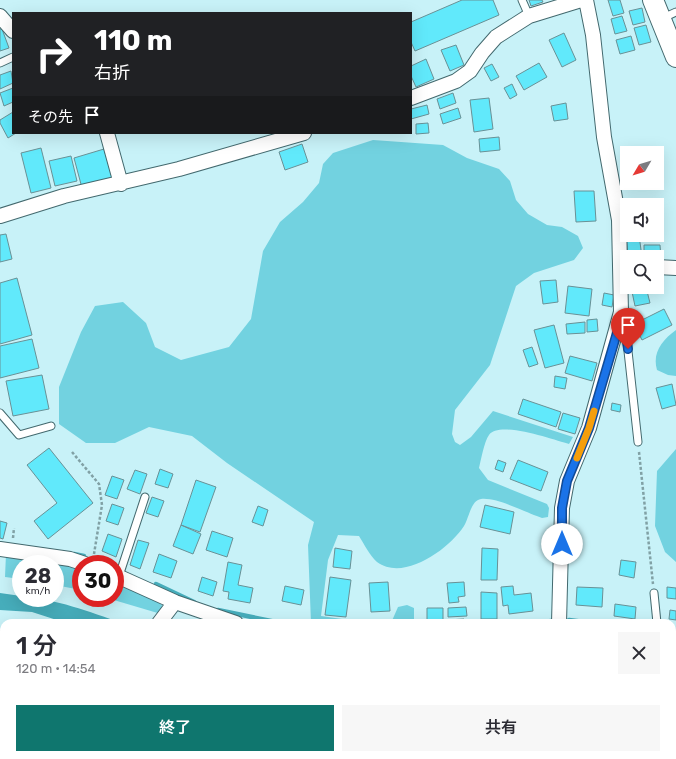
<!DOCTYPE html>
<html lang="ja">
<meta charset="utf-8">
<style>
:root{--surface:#fff;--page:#f7f7f7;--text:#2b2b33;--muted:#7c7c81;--accent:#0f766e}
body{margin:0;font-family:Rubik,"Noto Sans JP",sans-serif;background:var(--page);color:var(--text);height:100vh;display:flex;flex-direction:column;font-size:15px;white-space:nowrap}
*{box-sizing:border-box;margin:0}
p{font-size:13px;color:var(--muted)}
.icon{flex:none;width:22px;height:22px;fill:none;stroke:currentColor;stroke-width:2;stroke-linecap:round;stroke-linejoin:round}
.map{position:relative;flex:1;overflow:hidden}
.sheet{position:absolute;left:0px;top:619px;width:676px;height:140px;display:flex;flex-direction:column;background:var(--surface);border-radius:12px 12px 0 0;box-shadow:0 4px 16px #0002}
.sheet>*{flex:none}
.hud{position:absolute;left:12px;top:12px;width:400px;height:122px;border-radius:0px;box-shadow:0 4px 16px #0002;background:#202124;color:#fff;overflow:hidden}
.needle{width:26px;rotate:232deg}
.buttons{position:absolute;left:620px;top:146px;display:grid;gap:8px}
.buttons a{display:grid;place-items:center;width:44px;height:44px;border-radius:0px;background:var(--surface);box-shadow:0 4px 16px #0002;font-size:20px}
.speed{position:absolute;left:12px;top:555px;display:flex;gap:8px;font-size:20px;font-weight:700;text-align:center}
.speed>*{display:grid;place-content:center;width:52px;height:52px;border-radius:50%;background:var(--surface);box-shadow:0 4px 16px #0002;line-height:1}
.speed small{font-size:10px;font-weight:400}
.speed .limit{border:6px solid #d22;background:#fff;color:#111}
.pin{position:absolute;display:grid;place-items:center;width:34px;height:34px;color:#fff;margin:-41px -17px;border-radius:50% 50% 50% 0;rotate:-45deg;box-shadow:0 0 4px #0007}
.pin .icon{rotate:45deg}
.me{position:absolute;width:44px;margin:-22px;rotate:0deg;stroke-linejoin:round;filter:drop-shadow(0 0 3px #0008)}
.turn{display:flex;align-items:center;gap:14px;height:84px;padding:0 16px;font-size:18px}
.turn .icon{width:52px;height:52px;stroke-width:2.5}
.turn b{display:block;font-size:28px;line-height:34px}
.then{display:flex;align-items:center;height:38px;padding:0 16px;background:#0003;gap:8px;font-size:15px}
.round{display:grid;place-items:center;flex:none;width:42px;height:42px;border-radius:0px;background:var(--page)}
.headline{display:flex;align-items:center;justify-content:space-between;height:68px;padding:0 16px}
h1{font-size:24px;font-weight:600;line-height:30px}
.primary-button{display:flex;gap:8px;margin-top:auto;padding:8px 16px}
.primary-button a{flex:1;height:46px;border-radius:0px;background:var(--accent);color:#fff;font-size:16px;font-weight:600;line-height:46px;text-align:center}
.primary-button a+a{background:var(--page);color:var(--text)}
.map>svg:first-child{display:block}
</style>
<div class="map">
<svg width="676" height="759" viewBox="0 0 676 759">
<rect width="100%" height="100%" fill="#c8f2f8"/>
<!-- green -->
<path fill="#72d2e0" d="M373,140L443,145L467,158L499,169L510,181L516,200L528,214L547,225L562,227L578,236L583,248L574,260L534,273L516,286L490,365L455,410L452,434L455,442L460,445L471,437L493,411L573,437L569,444C554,440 499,420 489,435C484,442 481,460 479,468L488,480L547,504L549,508L548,517L542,518C527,513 497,497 481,499C471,500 469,518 464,526C449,549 404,582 377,562C370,556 364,544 359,536L338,535L328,560L321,616L349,620L359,623H311L308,545L314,522L227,463L192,436L149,427L115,443H86L59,424V387L81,332L95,306L123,302L146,323L155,347L181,360L229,347L251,319L263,251L280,222L303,202L319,183L323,164L333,153Z
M676,330V376L668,375L657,370C652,353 662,340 676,330Z
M676,449V562L665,552L655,526L657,471Z
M6,554L81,567V590L55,585V564H21V579L5,577Z
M115,580L147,593L162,605L161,614L107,598H115Z
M407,605L414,608V623H391L398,607Z"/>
<!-- water -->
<path fill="#46adbb" d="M0,593L21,596V598C56,598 89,612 122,623H66L32,612L0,610Z"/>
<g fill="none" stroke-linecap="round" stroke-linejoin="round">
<!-- stream -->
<path stroke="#46adbb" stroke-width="4.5" d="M74,554L84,556
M156,584L194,602
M218,610L281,623
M569,620L592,623
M536,623L551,621
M672,631H676"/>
</g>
<!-- building -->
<path fill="#61e9fb" stroke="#699196" d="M462,0H493L499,15L415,51L411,42V22Z
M529,0H542L543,2L531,6Z
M608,0H620L624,13L613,16Z
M642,8L645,22L633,25L629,11Z
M622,16L627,31L615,34L611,19Z
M646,25L651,42L639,45L634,28Z
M0,29H2L9,48L0,51Z
M564,33L576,60L562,67L549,40Z
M631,36L635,50L620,54L616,40Z
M456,45L464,65L450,71L441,50Z
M426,59L434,79L416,87L411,76V66Z
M539,63L547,77L524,90L516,76Z
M492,64L499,77L491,81L484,68Z
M11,71L13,83L0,89V75Z
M512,84L517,95L510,99L504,88Z
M13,88V102L4,106L0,93Z
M453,93L456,103L440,109L437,99Z
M489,98L493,129L474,132L470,100Z
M566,103L568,119L554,121L551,106Z
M427,105L429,114L411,119V109Z
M458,108L461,118L443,124L440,114Z
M13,112V133H16L8,138L0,123V120Z
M428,123L429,133L416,134V124Z
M499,137L500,150L480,152L479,139Z
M302,144L308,162L285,170L279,152Z
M41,148L51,188L31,193L21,153Z
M104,149L113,180L82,188L74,158Z
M71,156L77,181L55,186L49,161Z
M574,191H594L596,221L576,222Z
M6,234L12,259L0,262V235Z
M626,235H639L642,257H628Z
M644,245H660L661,258L644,257Z
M17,278L32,335L0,344V283Z
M556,280L558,302L543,304L540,281Z
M568,286L592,289L589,316L565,313Z
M631,287H646L650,303L635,306Z
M604,293L614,295L612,307L602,305Z
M664,309L672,325L642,340L634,324Z
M597,319L598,331L587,332V320Z
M585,322V333L567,334L566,324Z
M554,325L564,363L545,368L534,330Z
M32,339L39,368L0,378V346Z
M532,347L538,364L529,367L523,350Z
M570,356L597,363L592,381L565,373Z
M42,375L49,409L13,416L6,381Z
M555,376L567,378L565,389L554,387Z
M672,384L676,405L662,409L656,388Z
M523,399L561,412L556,427L518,414Z
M612,403L621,405L620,412L611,410Z
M563,413L580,418L575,434L558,429Z
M49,448L93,503L48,539L34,521L57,503L27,465Z
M498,460L506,463L503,472L495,469Z
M518,460L548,472L541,491L510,479Z
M160,469L173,474L168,488L155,484Z
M135,470L147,474L140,494L127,489Z
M112,476L124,480L117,499L105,495Z
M196,480L216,487L200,532L181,525Z
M152,497L164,501L158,517L146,513Z
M112,504L124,508L118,525L106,521Z
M485,505L514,512L510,534L480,527Z
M258,506L268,510L263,526L252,522Z
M0,521L7,523L3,539L0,538Z
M181,525L201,534L193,554L173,546Z
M212,531L233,538L227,557L206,550Z
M108,534L122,539L116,557L102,551Z
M138,540L149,543L140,569L130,565Z
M335,548L352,551L350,569L333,567Z
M482,548L498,549L497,580H481Z
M159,554L177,561L171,578L153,572Z
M621,560L636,562L634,578L619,575Z
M228,562L242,565L238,585L253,588L250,603L228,599L229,592L223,591Z
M202,577L217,582L213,596L198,591Z
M330,577L351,580L346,617L325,615Z
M388,582L390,611L371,612L369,583Z
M464,582L465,596L458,597L459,602L449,603L447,583Z
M285,586L304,590L301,605L282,601Z
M513,586L514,595L531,593L533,611L509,614L508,605L503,606L501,587Z
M577,587L603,588L602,607L576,605Z
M667,587L676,588V599L667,598Z
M481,592L497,593V619H481Z
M615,604L636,607L635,619L614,616Z
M466,607L467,616L448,617V608Z
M427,608H443V622H427Z
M670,610L676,611V620L669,619Z
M464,619V623H447V620Z
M102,755H126L125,759H101Z"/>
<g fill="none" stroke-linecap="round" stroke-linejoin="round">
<!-- lane casing -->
<g stroke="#43696e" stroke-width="9">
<path id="lane" d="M522,0L529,16
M663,18L676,12
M0,63L13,57
M619,326L626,333L638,442
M0,413L19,435L51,426
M119,576L145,497
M654,593L657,623"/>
</g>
<!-- street casing -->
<g stroke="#43696e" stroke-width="16">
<path id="street" d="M0,16L13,31
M411,98L456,81L470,71L482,53L496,37L529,16L581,0
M107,133L121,184
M0,216L64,196L179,169L304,133
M657,267L676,268
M0,549L70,559L85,564
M115,575L175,602L236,623
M159,623L175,602
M559,623L562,508L567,481L589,428L621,312L619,220L604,137L593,35L586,0
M672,642H676
M671,755L672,759
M71,759L73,755"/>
</g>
<!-- secondary casing -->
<g stroke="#43696e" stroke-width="22">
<path id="secondary" d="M653,0L676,57"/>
</g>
<!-- path -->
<path stroke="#81a1a5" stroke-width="2.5" stroke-dasharray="3 2" stroke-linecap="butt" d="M72,452L99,484L102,505L94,554
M639,452L653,584
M13,538L14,528
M181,620L186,623
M0,631H4
M672,687H676"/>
<!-- lane -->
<use href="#lane" stroke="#fff" stroke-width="7"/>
<!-- street -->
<use href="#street" stroke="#fff" stroke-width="14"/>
<!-- secondary -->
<use href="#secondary" stroke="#fff" stroke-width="20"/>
</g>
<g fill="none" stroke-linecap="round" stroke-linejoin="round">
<!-- route casing -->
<g stroke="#114b97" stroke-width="10">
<path id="route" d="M562,544V508L567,481L589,428L619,326L626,333L628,349"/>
</g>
<!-- route -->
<use href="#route" stroke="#1a73e8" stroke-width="7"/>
<!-- slow -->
<path stroke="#f59e0b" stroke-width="7" d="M577,458L589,428L594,411"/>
</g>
</svg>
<div class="buttons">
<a><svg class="needle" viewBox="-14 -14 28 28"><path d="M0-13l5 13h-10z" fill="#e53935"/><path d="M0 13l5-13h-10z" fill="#7c7c81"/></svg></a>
<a><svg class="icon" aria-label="sound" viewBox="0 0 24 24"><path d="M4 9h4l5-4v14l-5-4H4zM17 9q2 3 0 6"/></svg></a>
<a><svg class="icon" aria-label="search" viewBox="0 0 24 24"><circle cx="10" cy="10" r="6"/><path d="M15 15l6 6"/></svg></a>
</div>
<div class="speed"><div>28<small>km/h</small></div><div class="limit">30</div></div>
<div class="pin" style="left:628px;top:349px;background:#d93025"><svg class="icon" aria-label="arrive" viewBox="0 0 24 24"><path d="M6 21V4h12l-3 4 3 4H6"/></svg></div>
<svg class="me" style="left:562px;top:544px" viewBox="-20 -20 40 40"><circle r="19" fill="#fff"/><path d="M0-13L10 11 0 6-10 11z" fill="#1a73e8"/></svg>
<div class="hud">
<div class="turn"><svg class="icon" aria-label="right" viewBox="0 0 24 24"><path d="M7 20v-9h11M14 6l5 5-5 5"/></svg><div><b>110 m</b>右折</div></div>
<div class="then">その先<svg class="icon" aria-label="arrive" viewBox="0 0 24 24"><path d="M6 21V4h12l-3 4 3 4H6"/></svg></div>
</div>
<section class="sheet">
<div class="headline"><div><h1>1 分</h1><p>120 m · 14:54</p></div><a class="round"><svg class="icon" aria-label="close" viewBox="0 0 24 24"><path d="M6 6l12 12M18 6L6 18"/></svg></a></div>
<div class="primary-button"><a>終了</a><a>共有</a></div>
</section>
</div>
